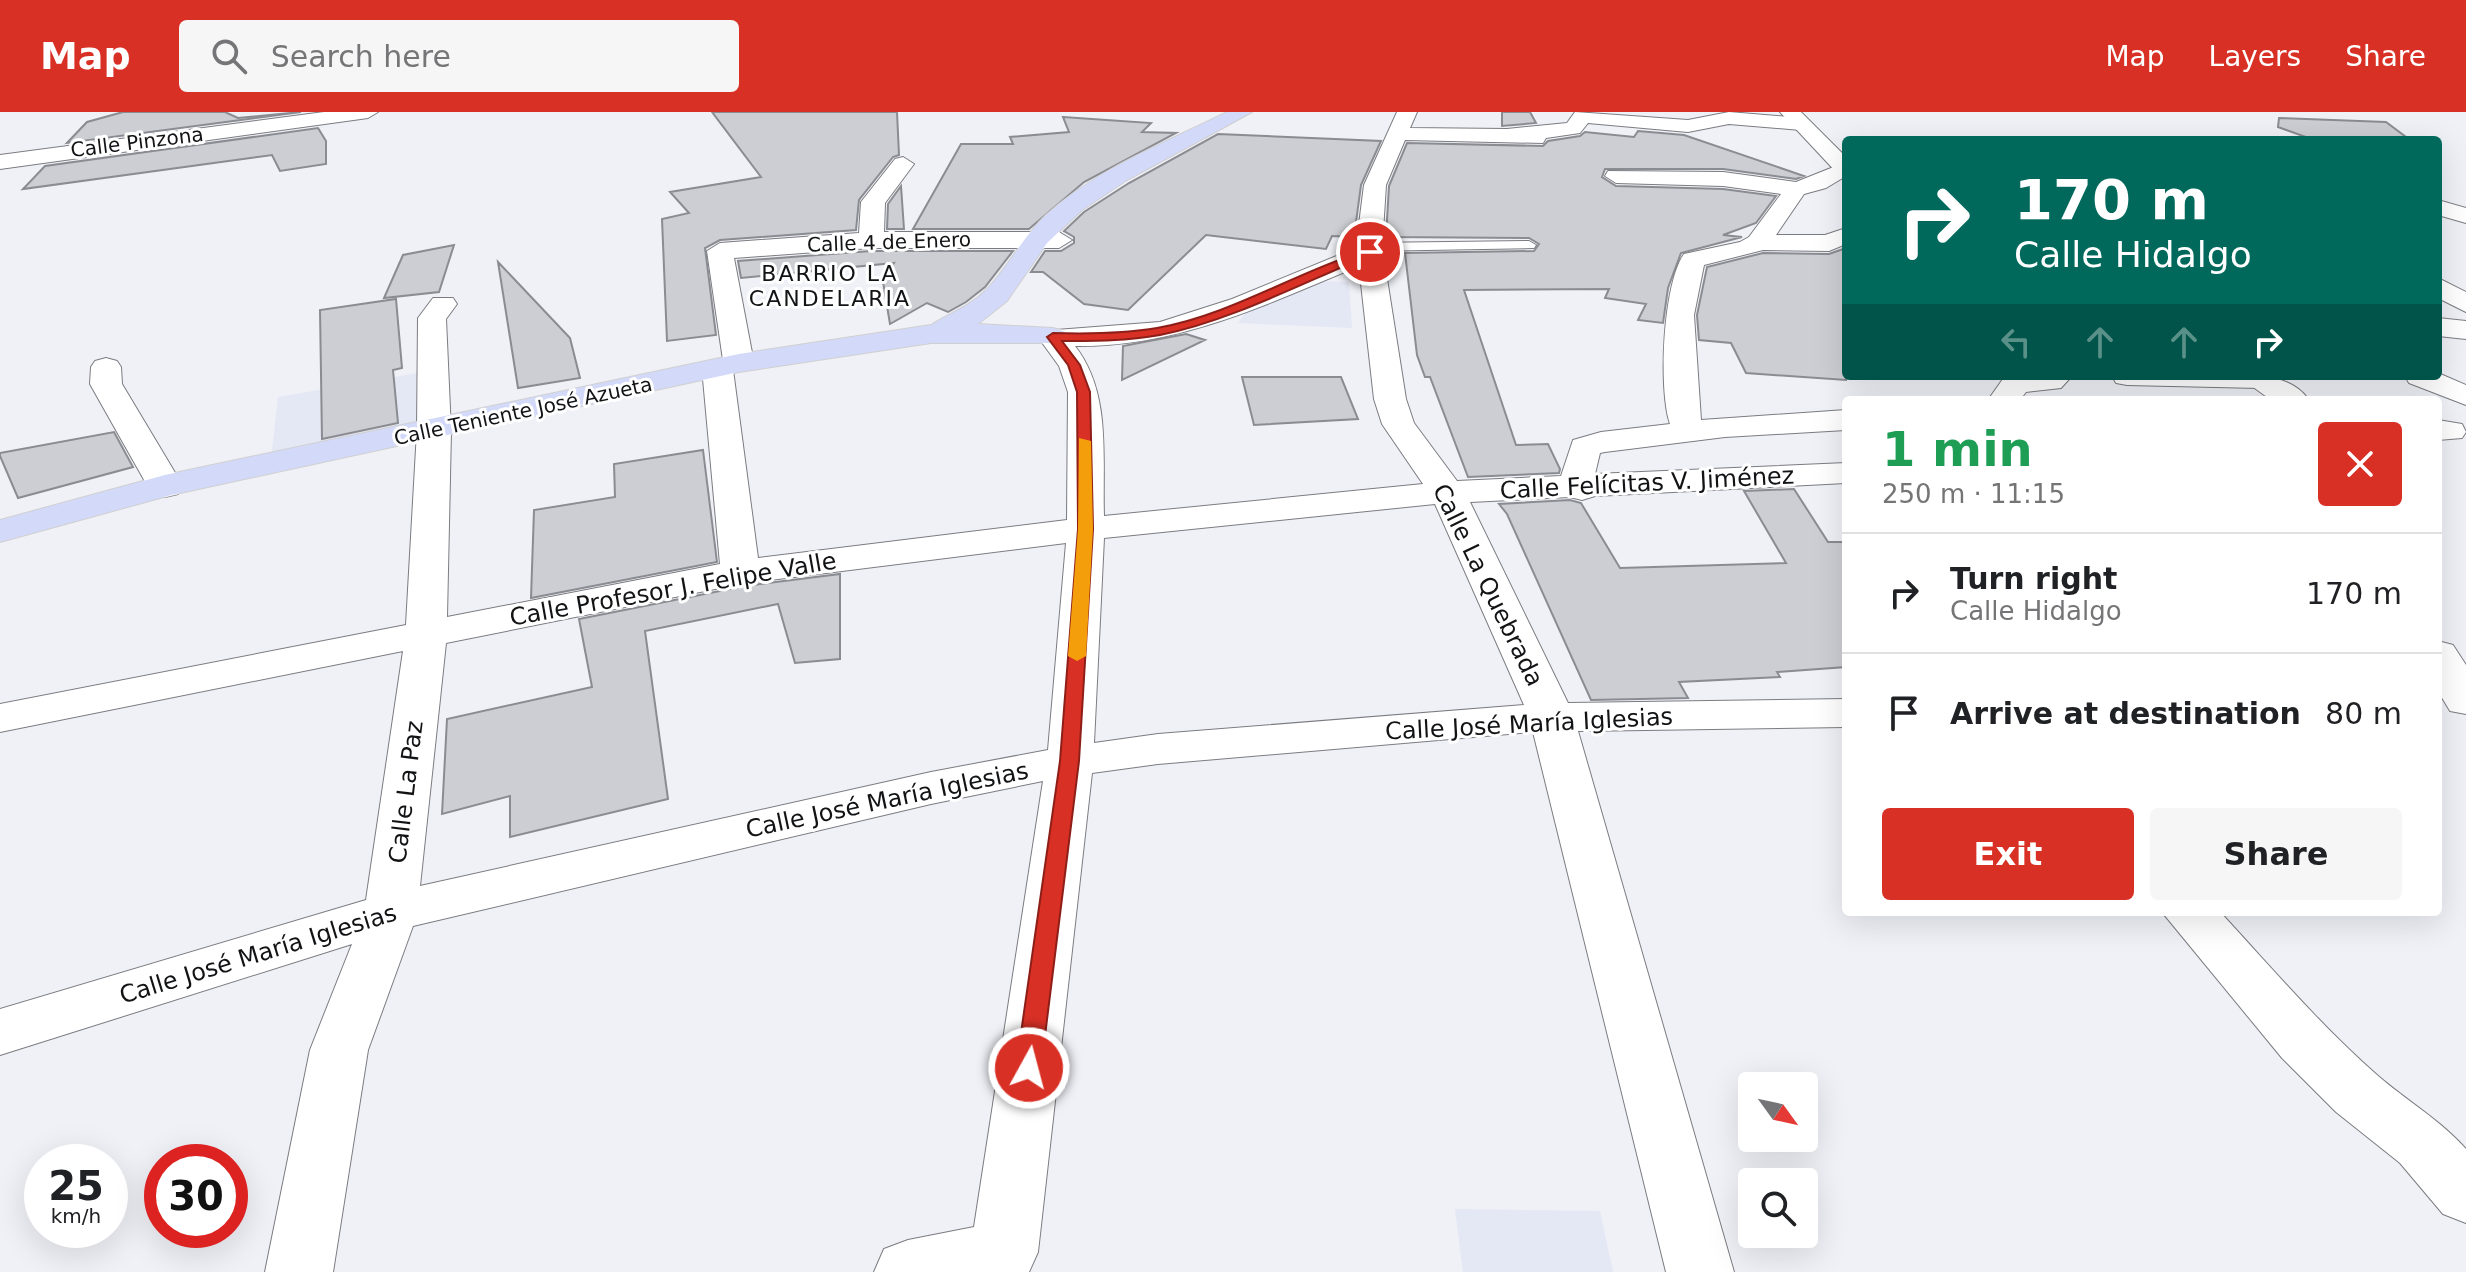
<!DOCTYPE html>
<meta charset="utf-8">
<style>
:root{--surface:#fff;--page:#f6f6f6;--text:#202124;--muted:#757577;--line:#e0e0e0;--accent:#d93025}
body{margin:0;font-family:"DejaVu Sans",sans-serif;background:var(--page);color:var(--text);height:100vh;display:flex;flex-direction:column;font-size:30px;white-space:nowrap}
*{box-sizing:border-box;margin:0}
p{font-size:26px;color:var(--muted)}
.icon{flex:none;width:44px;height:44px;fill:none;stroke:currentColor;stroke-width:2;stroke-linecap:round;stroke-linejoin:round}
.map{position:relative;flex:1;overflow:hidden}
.panel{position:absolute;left:1842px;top:284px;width:600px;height:520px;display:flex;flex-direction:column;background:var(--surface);border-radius:8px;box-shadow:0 8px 32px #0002}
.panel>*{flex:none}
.top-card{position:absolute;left:1842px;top:24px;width:600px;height:244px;border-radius:8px;box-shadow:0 8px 32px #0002;background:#00695c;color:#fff;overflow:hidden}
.needle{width:52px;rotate:123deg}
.tools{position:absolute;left:1738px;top:960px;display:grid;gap:16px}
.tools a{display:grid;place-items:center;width:80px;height:80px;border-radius:8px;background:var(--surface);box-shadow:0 8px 32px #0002;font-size:40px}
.speed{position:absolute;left:24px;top:1032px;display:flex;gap:16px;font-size:40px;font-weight:700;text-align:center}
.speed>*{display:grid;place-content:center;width:104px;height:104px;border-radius:50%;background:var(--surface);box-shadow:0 8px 32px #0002;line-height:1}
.speed small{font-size:20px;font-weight:400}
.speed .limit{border:12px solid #d22;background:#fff;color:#111}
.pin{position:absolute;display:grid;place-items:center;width:68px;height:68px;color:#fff;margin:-34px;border:4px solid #fff;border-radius:50%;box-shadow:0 2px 8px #0007}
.me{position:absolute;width:88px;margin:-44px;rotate:7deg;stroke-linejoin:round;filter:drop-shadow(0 0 6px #0008)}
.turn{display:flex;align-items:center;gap:28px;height:168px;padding:0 40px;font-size:36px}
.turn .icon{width:104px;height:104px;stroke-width:2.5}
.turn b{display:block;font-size:56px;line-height:68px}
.lanes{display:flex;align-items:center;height:76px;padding:0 40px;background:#0003;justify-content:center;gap:40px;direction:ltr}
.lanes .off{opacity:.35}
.round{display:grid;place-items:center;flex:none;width:84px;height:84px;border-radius:8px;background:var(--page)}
.summary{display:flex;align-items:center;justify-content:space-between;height:136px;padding:0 40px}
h1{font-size:48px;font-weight:600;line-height:60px;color:#1e9e55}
.action{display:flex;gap:16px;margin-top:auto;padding:16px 40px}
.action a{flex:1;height:92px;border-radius:8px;background:var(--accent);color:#fff;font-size:32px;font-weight:600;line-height:92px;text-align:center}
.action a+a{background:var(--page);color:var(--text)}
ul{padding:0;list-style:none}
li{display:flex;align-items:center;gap:24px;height:120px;padding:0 40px;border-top:2px solid var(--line)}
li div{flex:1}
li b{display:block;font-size:30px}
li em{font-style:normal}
header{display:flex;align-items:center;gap:48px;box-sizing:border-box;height:112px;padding:0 40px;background:var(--accent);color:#fff}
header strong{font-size:38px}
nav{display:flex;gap:44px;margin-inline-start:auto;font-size:28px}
.search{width:560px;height:72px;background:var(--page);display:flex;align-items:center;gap:20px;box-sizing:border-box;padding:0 28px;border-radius:8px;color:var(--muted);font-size:30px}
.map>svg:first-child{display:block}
</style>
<header>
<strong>Map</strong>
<div class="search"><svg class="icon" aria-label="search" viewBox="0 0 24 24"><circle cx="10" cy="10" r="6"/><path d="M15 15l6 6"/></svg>Search here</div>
<nav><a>Map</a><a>Layers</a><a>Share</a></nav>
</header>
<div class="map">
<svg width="2466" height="1160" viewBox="0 0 2466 1160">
<rect width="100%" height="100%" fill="#f0f1f7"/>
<!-- built -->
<path fill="#e4e7f4" d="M1310,169L1349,170L1352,216L1238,211L1246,200Z
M418,261L424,317L271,347L278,285Z
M1455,1097L1600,1099L1613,1160H1463Z"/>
<!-- building -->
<path fill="#ccced3" stroke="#8b8c91" stroke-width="2" d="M123,0H225L238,6L301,0L67,31L87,10Z
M712,0H897L899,43L893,45L859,88L856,118L720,128L705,136L716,223L667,229L662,107L689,101L670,80L761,65Z
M1502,0H1530L1536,11L1502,14Z
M1063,5L1151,11L1142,20L1176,21L1084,70L1029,117H913L961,32H1013L1010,25L1069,20Z
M2279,6L2386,10L2410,28H2314L2278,15Z
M318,16L326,29V52L280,59L272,43L23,77L45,54Z
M1638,19L1684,23L1804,64L1796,67L1723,57H1605L1602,65L1616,74L1723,77L1776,84L1756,111L1723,123L1742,125L1681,141L1668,176L1663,211L1638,208L1646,192L1605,186L1609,177L1464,178L1516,333L1548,332L1560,357L1559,361L1468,365L1430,265H1425L1417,243L1405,141L1534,139L1539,132L1529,126L1386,125L1389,74L1407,31L1543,34L1548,29L1580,24L1585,20L1634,25Z
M1218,22L1381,29L1361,73L1354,125L1332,124L1326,137L1206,123L1128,198L1084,192L1043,160H1031L1045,139H1061L1074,131V125L1064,119L1084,100L1129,71Z
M901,74L904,117H887L888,92Z
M454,133L439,180L384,186L403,143Z
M1846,136V268L1746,261L1731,231L1699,228L1697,203L1707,155L1763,141L1829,142Z
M871,139H1013L985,175L966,190L948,200L927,191L890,212L883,170L894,151L741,166L738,149Z
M498,150L570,226L580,266L518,276Z
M396,187L402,256L393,258L398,311L322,327L320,198Z
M1186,222L1205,228L1122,268L1123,234Z
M1242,265H1341L1358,307L1254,313Z
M114,320L133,355L18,386L0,344V341Z
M703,338L717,450L531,486L534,398L615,385L614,352Z
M1794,377L1828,430H1846V555L1777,560L1780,565L1679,570L1688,586L1591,588L1507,402L1499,392L1570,388L1581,391L1620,456L1786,451L1744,379Z
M840,462V547L795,551L778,492L645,519L668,687L510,725V684L442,702L447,607L592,575L579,507L745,474Z"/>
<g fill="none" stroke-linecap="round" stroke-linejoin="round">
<!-- lane casing -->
<g stroke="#7b7c81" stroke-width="2">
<path id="lane" d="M1529,129L1536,133L1534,136L1369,139L1362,135L1369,131Z"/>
</g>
<!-- street casing -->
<g stroke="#7b7c81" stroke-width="2">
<path id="street" d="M324,0H378L368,6L0,57V43Z
M1397,0H1417L1410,16L1507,17L1567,11L1575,0L1688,8L1729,0L1801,6L1811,12L1801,18L1729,12L1688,20L1588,11L1580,21L1546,26L1543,31L1405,28L1386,73L1382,135L1406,287L1414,311L1457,369L1561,364L1573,328L1601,320L1670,312C1658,278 1663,171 1684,142L1740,130L1749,125L1781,82L1723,74L1616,71L1605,64L1608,59L1723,60L1796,70L1846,50V64L1826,76L1804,82L1776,123H1825L1846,116V132L1829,139L1763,138L1704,153L1694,203L1701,308L1846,298V318L1725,325L1605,340L1600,341L1595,362L1846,351V371L1595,384L1582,388L1570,385L1470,390L1568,591L1846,587V615L1578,619L1734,1160H1666L1533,620L1158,652L1092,661L1038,1140L1029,1160H874L884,1137L908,1128L974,1115L1043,669L931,692L413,814L368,938L333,1160H265L310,938L352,832L0,943V897L366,788L403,539L0,620V592L406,513L417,319L418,206L433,186H453L457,192L446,207L451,319L447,505L720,452L702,256L706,250L723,248L707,139L720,131L859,121L861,90L895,47L903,45L914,52L885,91L884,120H1059L1072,128L1059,136H871L734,146L754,251L750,257L733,258L758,446L1067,408L1068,280L1059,254L1038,225L1043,219L1160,210L1232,187L1356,136L1364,73ZM1359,154L1374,287L1382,312L1423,372L1104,404C1102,347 1112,281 1075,234C1178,235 1265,193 1359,154ZM1435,392L1524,593L1158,622L1094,631L1104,426ZM1066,431L1048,638L931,660L420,774L446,531L745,471Z
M2438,88L2466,96V111L2438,103Z
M2438,166L2466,180V200L2438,186Z
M2438,206L2466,209V227L2438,224Z
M106,246L117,249L121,255L122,272L183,374L178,382L165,385L152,382L90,272L91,255L95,249Z
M2438,261L2466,273V293L2409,271L2405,264H2438Z
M2005,264H2072L2061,276L2026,280L2020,288H1988Z
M2112,264H2272L2274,267L2270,274L2259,276L2127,273L2116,271Z
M2438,308L2462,312L2466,320L2462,326L2438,328Z
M2162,800H2220C2271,855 2320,913 2377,963C2407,989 2439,1007 2466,1037V1111L2443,1102L2400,1051L2336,1000L2282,946Z"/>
</g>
<!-- secondary casing -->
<g stroke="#7b7c81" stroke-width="2">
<path id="secondary" d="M1780,0H1801L1846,45V64L1838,62Z
M2238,264C2264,264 2292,264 2309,288H2271Z
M2438,529L2453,533L2466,553V602L2450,599L2438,579Z"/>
</g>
<!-- primary casing -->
<g stroke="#d0d0d0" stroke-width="2">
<path id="primary" d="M1227,0H1252L1127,68L1082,98L1047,131L1007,189L978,212L1053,216L1063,219L1068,225L1063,231H931L739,260L171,383L0,430V408L165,363L739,242L931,213C950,201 971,194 987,177C1009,154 1022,126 1045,104C1096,57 1165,31 1227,0Z"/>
</g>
<!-- lane -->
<use href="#lane" fill="#fff" fill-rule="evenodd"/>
<!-- street -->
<use href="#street" fill="#fff" fill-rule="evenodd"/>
<!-- secondary -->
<use href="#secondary" fill="#fff" fill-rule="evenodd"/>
<!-- primary -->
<use href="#primary" fill="#d3d9f9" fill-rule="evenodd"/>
</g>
<!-- route -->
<path fill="#d93025" stroke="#8d1f18" stroke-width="2" d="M1370,137L1373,142C1306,169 1231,209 1160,223C1127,229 1095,229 1062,229L1080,253L1090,280L1093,417L1079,649L1041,956L1038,963L1029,966L1020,963L1016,956L1060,649L1078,417L1077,280L1068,253L1047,225L1053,221C1088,222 1122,222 1157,216C1231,203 1298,159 1370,137Z"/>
<!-- slow -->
<path fill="#f59e0b" d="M1079,326L1091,329L1093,417L1086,544L1077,549L1068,544L1078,417Z"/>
<g text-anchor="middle" stroke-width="6" stroke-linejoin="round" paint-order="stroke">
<!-- far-street labels -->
<g font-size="20" fill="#121315" stroke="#fff">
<text transform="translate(137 30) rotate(-7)" y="7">Calle Pinzona</text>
<text transform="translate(889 130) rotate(-2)" y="7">Calle 4 de Enero</text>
<text transform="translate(523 299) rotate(-12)" y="7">Calle Teniente José Azueta</text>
</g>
<!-- far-neighbourhood labels -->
<g font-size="22" letter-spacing="2" fill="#121315" stroke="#fff">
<text x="830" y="169">BARRIO LA<tspan x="830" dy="25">CANDELARIA</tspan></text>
</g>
<!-- street labels -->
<g font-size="24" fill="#121315" stroke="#fff">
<text transform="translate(1647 371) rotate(-3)" y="8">Calle Felícitas V. Jiménez</text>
<text transform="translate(1488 473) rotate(64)" y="8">Calle La Quebrada</text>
<text transform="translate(673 477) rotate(-10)" y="8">Calle Profesor J. Felipe Valle</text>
<text transform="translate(1529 612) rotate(-3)" y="8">Calle José María Iglesias</text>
<text transform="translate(406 680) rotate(-83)" y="8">Calle La Paz</text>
<text transform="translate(887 688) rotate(-12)" y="8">Calle José María Iglesias</text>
<text transform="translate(258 842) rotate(-17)" y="8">Calle José María Iglesias</text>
</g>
</g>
</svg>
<div class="tools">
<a><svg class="needle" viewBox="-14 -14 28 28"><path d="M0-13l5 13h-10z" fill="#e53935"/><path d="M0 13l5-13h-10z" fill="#757577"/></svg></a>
<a><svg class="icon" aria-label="search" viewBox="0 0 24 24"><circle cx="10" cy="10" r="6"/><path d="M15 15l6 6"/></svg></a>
</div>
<div class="speed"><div>25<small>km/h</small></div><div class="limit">30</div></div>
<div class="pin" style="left:1370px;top:140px;background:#d93025"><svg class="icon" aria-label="arrive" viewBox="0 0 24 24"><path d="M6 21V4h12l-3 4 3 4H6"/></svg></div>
<svg class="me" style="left:1029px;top:956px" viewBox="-20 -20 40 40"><circle r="17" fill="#d93025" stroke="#fff" stroke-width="3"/><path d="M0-11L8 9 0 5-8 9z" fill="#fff"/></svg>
<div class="top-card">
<div class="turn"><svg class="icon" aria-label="right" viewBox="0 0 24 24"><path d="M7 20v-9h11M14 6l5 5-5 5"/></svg><div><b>170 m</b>Calle Hidalgo</div></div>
<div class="lanes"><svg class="icon off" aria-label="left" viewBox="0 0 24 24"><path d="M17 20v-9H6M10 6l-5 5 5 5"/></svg><svg class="icon off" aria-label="ahead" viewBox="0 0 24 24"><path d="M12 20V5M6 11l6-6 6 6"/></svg><svg class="icon off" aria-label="ahead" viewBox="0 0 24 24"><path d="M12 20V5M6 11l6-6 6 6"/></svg><svg class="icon" aria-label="right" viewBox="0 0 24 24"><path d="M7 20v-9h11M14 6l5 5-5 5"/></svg></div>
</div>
<section class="panel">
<div class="summary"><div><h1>1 min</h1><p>250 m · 11:15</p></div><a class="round" style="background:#d93025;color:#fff"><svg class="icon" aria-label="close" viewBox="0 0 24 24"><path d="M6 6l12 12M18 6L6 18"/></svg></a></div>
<ul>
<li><svg class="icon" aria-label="right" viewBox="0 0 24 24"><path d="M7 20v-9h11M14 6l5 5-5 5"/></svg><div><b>Turn right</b><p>Calle Hidalgo</p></div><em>170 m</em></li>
<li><svg class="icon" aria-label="arrive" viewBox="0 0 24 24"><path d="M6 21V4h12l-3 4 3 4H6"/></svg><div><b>Arrive at destination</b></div><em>80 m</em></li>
</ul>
<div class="action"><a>Exit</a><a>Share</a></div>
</section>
</div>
